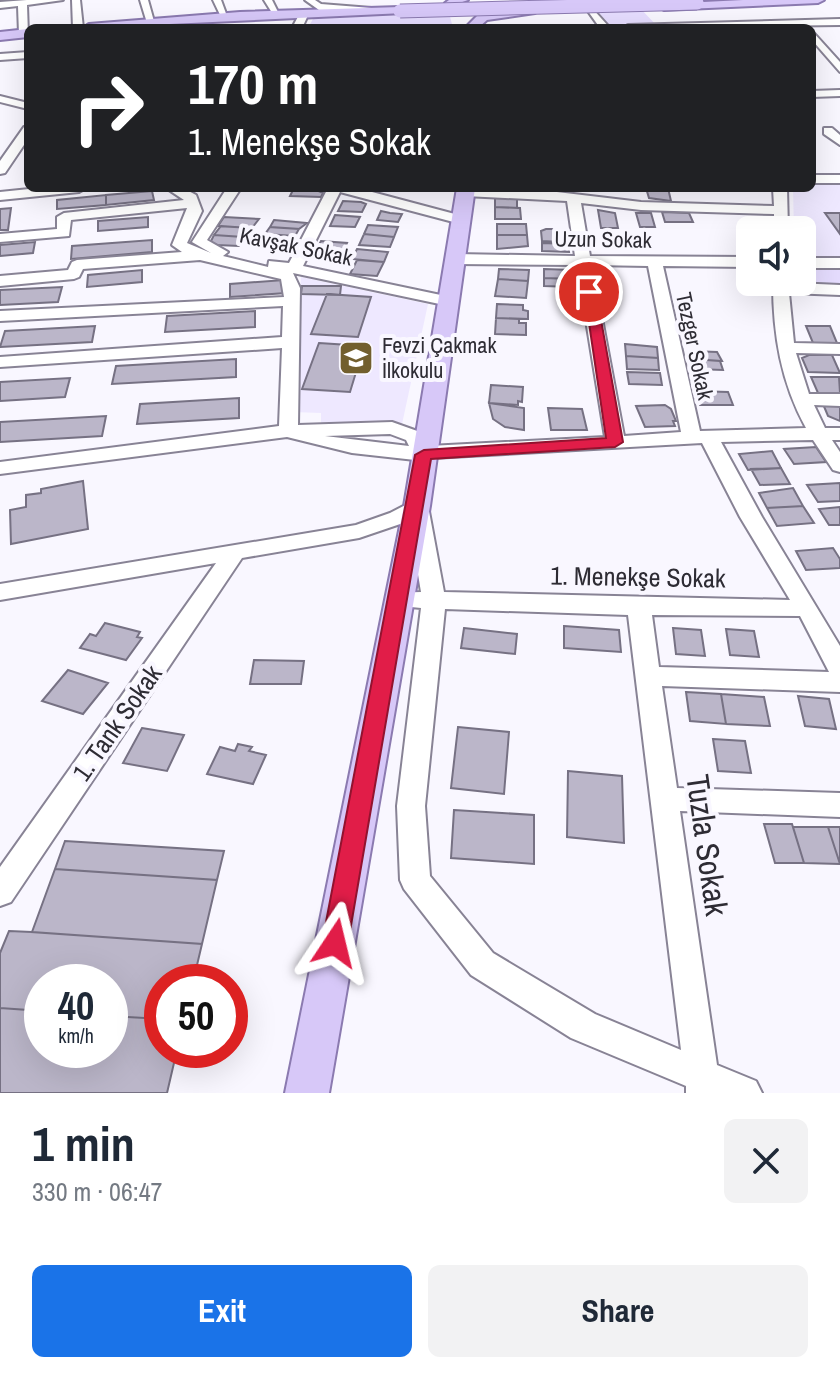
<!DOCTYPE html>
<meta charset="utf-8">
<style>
:root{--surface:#fff;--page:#f2f2f3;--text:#1f2937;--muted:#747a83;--accent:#1a73e8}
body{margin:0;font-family:"Archivo Narrow",sans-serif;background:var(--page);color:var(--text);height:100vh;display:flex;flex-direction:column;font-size:30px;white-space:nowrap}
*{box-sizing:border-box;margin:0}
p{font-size:26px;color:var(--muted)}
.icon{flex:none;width:44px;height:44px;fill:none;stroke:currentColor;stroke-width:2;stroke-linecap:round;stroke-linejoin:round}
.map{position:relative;height:1093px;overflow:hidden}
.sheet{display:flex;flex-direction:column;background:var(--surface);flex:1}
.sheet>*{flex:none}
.guide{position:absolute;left:24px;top:24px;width:792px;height:168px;border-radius:12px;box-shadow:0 8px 32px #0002;background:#202124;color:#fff;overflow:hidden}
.buttons{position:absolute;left:736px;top:216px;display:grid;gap:16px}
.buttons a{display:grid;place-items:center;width:80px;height:80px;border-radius:12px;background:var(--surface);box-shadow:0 8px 32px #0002;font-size:40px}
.speed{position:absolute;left:24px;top:964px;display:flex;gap:16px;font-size:40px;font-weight:700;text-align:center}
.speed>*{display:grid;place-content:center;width:104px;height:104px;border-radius:50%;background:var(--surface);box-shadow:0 8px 32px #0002;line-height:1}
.speed small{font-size:20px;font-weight:400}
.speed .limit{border:12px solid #d22;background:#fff;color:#111}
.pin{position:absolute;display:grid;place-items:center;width:68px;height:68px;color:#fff;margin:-34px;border:4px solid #fff;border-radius:50%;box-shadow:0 2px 8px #0007}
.me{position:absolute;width:88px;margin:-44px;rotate:10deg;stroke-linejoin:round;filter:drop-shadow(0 0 6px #0008)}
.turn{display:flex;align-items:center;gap:28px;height:168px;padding:0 32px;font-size:36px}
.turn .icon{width:104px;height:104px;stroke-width:2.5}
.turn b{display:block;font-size:56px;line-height:68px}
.round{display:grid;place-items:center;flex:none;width:84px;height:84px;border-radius:12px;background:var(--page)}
.summary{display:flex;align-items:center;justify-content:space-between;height:136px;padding:0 32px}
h1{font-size:48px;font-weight:700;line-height:60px}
.primary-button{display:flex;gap:16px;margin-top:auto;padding:16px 32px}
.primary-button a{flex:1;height:92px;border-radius:12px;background:var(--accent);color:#fff;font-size:32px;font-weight:700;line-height:92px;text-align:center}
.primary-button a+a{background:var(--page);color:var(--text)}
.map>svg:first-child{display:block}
</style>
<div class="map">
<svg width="840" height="1093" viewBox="0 0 840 1093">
<rect width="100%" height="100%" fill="#f9f7ff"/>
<!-- built -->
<path fill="#eee8ff" d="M812,183H840V258L802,257V230H794L793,188H812Z
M301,277L428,304L402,424L321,426V413L293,412Z"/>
<!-- green -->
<path fill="#e6ddff" d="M640,8L657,26L608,28L592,10Z
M449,13L453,28H308L314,17Z
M802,268H840V284L799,283L802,282Z"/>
<!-- building -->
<path fill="#bbb6c9" stroke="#767183" stroke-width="2" d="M294,188L314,189L323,193L321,197L290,196Z
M646,188H668L671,201L649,198Z
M152,191L154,200L106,205V195Z
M106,195V205L57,209V200Z
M495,196L517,197V208L495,207Z
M343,201L361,202L366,204L362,212L338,211Z
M495,207L520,208L521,219H495Z
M11,208L8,230H0V209Z
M598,210L615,213L618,228H601Z
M381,211L390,213L402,214L398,222L377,220Z
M662,212L689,213L693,222H665Z
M636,213H651L655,227H640Z
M825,213H840V234Z
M335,215L360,217L355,227L330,226Z
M148,217V227L98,231V221Z
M224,217L259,219L252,228L218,226Z
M274,220L307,223L299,229L270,227Z
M497,224H526L527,235H497Z
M368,225L398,227L394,237L364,234Z
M221,226L250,228L243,237L214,235Z
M270,227L299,229L295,236L265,234Z
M546,229H559L561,242L542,241L541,231Z
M364,234L394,237L390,247L359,245Z
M214,235L243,237L244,239L239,246L217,245L210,243Z
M497,235H527L528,246L497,249Z
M152,240V252L71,259L72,246Z
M321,241L347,243L342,254L315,252Z
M35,242L33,253L0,256V245Z
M542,243L568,244L569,252L542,251Z
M357,249L388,252L384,262L352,259Z
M357,260L384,262L377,276L350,274Z
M499,269L529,270L528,281L498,279Z
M544,269L572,270V279L544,278Z
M142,270V282L87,287L88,275Z
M544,278L572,279V287L544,286Z
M498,279L528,281L526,298L495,296Z
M284,280L286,293L230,297V284Z
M302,286H341L340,295L301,294Z
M62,287L58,302L0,305V290Z
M327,294L371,297L358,337L311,334Z
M497,304L523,305V310L528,311V319L496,318Z
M255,311V327L165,332L167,316Z
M496,318L519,319V323H526V335L495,334Z
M95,326L92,342L0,347L5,331Z
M806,326H830L837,343H813Z
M319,343L364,346L350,392L302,389Z
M625,344L657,347L658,358L626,356Z
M691,351L717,352L722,361L692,359Z
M809,355H832L840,373L808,372L802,358Z
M626,356L658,358L659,370L627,369Z
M236,359V377L112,384L116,366Z
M692,359L720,361L723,370L694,369Z
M627,372L660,373L662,385L629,384Z
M811,377H839L840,393H818Z
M70,378L65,397L0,401V382Z
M491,385L523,387L522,402L518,401V405L489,403Z
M695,391L728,392L733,405H700Z
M239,398V418L137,424L140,404Z
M489,403L524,408V430L505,427L493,419Z
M823,404L840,405V421L828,416Z
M665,405L671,409L676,421H673L675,426L645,427L636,406Z
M548,408L582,409L587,430H551Z
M106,416L102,436L0,442V422Z
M816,447L826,462L794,464L784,449Z
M772,451L781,468L748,470L739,454Z
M781,468L790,484L760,485L751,469Z
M83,481L88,529L11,544L10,510L26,507V495L41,493V489Z
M840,483V501L818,502L807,485Z
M793,488L803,506L767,508L759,493Z
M803,506L814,523L777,526L767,508Z
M840,507V525H829L819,509Z
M833,548L840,559V568L806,570L796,551Z
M105,623L140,632L137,637L142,638L126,660L80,648L90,634L96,636Z
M564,626L619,630L621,652L564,648Z
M464,628L517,634L515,654L461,648Z
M673,628L701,630L705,656L676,654Z
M726,629L754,631L759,657L730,655Z
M254,660L304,661L301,684H250Z
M68,670L108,683L83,714L42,701Z
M686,692L721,694L726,724L690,721Z
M721,694L764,697L770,726L726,724Z
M798,696L829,699L836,729L805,726Z
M458,727L509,732L504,794L451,788Z
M142,728L184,735L167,771L123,763Z
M713,739L745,741L751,773L718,771Z
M238,744L252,747L249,751L266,755L253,784L207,774L220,747L235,751Z
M568,771L622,776L624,843L567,837Z
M454,810L534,815V864L451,858Z
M764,824H792L804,863H775Z
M793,827H828L840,864L804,863Z
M828,827H840V864Z
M65,841L224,851L217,880L55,869Z
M55,869L217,880L202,944L32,932Z
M9,931L32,932L202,944L193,982H162V1019L110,1016V982H42V1011L0,1008V953Z
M0,1008L42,1011V1050H110V1016L162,1019V1050H177L167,1093H0Z"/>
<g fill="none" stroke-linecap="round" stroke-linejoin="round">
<!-- minor casing -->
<g stroke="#888395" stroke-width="4">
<path id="minor" d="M27,0H63L27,5L28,35L24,37L19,34L18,6L0,8V2Z
M72,0H80L83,28H73Z
M140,0H148L155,25L147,23Z
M213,0H221L228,19H222Z
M264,0H272L280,16H274Z
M305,0H315L321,4L384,9L379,12L319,10Z
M585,7H591L610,28H600Z
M301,11L309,13L302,28H292Z
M840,19V25L623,28L628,25Z
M812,31L840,62V72L812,40Z
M28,52V58L0,60V54Z
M840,90V96L812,97V91Z
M0,96L28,103V109L0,102Z
M28,126V139L5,173L0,174V161L24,127Z
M824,128H832L840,135V145L824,134Z
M812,175H840V183H812Z
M39,188H86L79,192L0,200V192Z
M166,188H183L196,195L202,211L187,243L211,253L192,242L227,188H241L207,240L228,252L223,256L268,267L269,261L289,263L328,188H357L466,217V223L461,224L340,192L303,266L455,298V304L449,306L293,273L300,288L298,425L392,422L420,432L429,446L605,437L577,265L456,264L448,259L456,254L575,256L567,201L465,196L460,195V189L540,190L641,202L774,206L773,188H787L788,230H774V214L641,210L581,203L590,256L750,257V267L663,266L700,431L806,428C781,382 773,335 773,282L840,285V295L789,293L794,343L840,344V354L796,353L809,394H840V406L814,405L825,428H840V440H832L840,452V472L833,470L813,440L721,442L762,517L840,646V692L662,686L677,788L840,793V817L680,811L717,1065L756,1081L762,1093H686V1086L571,1038L471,975L404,889L400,880L397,806L421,608L391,605L387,599L391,593L421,592L409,521L359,538L242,558L11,902L0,906V867L216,563L0,600V584L356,525L390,513L417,499L428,506L444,592L790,600L740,517L702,443L432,458L424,461L352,453L287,437L0,474V462L279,426L282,348L0,367V357L282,337L283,306L0,321V311L284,297L281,279L200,260L83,269L79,277L74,279L0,286V276L68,270L72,262L77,260L182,252L172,245L187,208L71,220L69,236L0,242V234L57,229V217L64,213L184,200ZM592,265L648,266L681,432L624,436ZM390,434L406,440L409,446L325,436ZM445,609L628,615L681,1050L595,1014L493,953L430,876L425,806ZM652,615L800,616L829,672L659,667Z
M802,258H840V268H802Z"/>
</g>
<!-- major casing -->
<g stroke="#8b7ab0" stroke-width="4">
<path id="major" d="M449,0H468L451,6L445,3Z
M743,0H824L818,3L664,10L658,7L664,4Z
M400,7L406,11L404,13L83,28L89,24L240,12Z
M531,7L535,9V13L487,20L478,28L466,27L479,14Z
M28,29V37L0,40V32Z
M457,188H475L430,506L329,1093H285L404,506Z"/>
</g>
<!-- minor -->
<use href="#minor" fill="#fff" fill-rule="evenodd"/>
<!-- major -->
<use href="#major" fill="#d7c8f8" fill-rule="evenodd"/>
<!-- major-bridge casing -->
<g stroke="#8b7ab0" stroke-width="15" stroke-linecap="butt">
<path id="major-bridge" d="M400,11L697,3"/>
</g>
<!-- major-bridge -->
<use href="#major-bridge" stroke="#d7c8f8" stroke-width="13"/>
</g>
<!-- route -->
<path fill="#e11d48" stroke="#92132f" stroke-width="2" d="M584,289L596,292L623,442L615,447L431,459L348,943L344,951L335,955L325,951L322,943L415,455L424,450L606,438Z"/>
<!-- icons -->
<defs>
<g id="school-square" transform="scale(1.8)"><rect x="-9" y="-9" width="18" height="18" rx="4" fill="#725f2e" stroke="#f9f7ff"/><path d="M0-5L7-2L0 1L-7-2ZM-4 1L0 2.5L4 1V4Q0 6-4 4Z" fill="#fff"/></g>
</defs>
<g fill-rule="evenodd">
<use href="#school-square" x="356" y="358"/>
</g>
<g text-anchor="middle" stroke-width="8" stroke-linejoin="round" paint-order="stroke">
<!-- far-street labels -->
<g font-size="22" fill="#2e2c34" stroke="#f9f7ff">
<text transform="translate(603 239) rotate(1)" y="8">Uzun Sokak</text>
<text transform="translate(296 246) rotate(12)" y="8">Kavşak Sokak</text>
<text transform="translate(695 346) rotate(78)" y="8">Tezger Sokak</text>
</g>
<!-- far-poi labels -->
<g font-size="22" fill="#2e2c34" stroke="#f9f7ff" text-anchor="start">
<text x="382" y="353">Fevzi Çakmak<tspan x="382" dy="25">İlkokulu</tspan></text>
</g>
<!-- street labels -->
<g font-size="26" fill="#2e2c34" stroke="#f9f7ff">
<text transform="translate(638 577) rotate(1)" y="9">1. Menekşe Sokak</text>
<text transform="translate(117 723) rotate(-55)" y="9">1. Tank Sokak</text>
</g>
<!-- near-street labels -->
<g font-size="32" fill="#2e2c34" stroke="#f9f7ff">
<text transform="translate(707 845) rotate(82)" y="11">Tuzla Sokak</text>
</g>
</g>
</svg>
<div class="buttons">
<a><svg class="icon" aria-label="sound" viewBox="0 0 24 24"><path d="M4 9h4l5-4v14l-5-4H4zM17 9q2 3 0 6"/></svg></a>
</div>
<div class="speed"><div>40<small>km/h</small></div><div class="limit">50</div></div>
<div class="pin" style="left:589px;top:292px;background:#d93025"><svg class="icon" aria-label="arrive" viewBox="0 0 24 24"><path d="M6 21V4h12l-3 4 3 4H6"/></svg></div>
<svg class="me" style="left:335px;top:943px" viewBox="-20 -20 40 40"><path d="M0-17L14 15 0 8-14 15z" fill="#e11d48" stroke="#fff" stroke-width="4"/></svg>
<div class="guide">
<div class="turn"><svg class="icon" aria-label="right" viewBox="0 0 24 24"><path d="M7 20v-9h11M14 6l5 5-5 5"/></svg><div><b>170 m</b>1. Menekşe Sokak</div></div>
</div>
</div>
<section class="sheet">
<div class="summary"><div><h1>1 min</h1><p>330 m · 06:47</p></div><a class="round"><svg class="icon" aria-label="close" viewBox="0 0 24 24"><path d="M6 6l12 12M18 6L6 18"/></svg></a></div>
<div class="primary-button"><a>Exit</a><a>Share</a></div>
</section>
